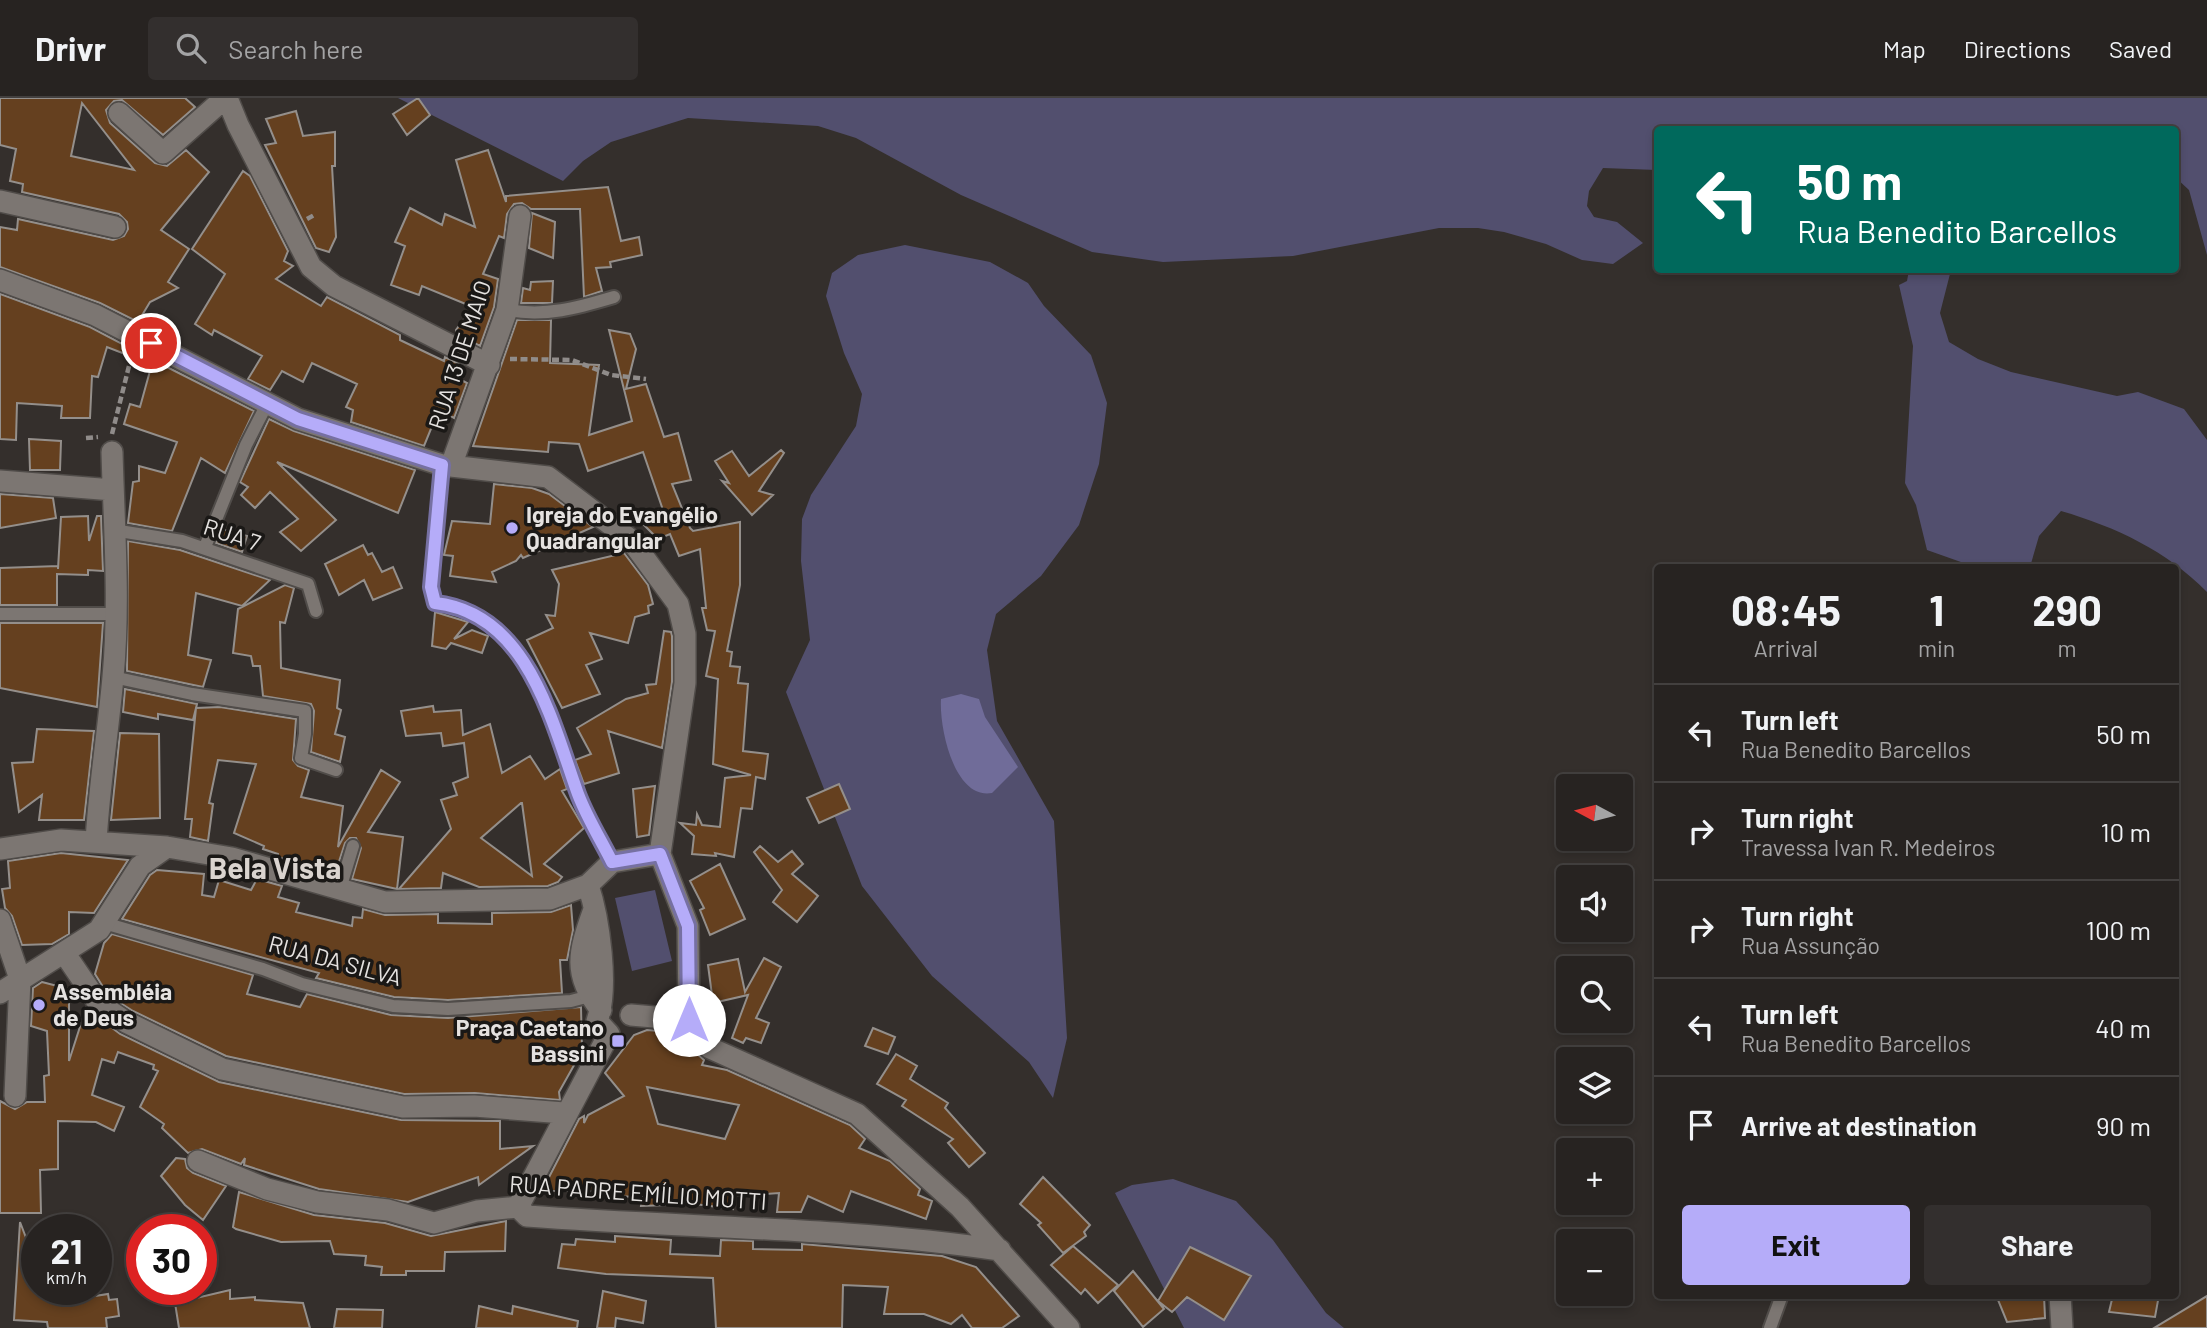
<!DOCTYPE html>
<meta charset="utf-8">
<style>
:root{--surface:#272321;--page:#332f2e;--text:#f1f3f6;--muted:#a4a4a5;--line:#43403f;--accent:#b5acf9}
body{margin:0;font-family:Barlow,sans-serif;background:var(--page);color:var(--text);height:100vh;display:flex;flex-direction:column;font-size:26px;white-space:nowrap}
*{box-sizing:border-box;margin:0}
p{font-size:23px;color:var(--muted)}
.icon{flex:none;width:38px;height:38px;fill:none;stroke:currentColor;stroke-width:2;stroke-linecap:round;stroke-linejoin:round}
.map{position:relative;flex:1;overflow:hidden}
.side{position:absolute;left:1654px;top:466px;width:525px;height:735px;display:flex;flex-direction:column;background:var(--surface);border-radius:7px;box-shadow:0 4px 10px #0003,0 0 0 2px var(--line)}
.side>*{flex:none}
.banner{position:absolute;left:1654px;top:28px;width:525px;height:147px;border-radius:7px;box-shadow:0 4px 10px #0003,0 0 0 2px var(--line);background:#00695c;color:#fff;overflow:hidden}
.needle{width:46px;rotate:277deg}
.buttons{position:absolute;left:1556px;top:676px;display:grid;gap:14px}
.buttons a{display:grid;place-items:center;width:77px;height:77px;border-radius:7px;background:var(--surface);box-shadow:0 4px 10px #0003,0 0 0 2px var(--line);font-size:35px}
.speed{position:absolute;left:21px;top:1116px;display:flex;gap:14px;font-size:35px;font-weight:700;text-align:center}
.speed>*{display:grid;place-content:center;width:91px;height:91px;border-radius:50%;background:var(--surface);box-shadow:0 4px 10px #0003,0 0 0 2px var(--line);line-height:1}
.speed small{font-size:18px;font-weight:400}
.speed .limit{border:10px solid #d22;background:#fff;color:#111}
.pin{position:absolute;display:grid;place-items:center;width:60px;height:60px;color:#fff;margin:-30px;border:4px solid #fff;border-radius:50%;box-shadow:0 2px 7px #0007}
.me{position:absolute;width:77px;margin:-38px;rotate:0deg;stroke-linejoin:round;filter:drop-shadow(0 0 5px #0008)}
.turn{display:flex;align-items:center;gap:24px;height:147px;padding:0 28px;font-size:32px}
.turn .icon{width:91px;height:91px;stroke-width:2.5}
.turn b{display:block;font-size:49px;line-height:60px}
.eta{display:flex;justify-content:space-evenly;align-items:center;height:119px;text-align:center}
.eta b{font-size:42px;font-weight:700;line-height:49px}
.button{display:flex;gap:14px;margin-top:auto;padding:14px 28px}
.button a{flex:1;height:80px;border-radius:7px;background:var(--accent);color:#111;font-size:28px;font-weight:700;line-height:80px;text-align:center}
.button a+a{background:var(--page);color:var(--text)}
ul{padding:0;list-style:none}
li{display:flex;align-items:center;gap:21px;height:98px;padding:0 28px;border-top:2px solid var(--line)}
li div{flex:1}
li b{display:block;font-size:26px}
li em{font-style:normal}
header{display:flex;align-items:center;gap:42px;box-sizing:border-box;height:98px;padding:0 35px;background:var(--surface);border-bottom:2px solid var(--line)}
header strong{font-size:33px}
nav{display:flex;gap:38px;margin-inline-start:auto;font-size:24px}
.search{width:490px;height:63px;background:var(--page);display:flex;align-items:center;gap:18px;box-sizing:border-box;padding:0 24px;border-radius:7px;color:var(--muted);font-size:26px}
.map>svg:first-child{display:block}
</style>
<header>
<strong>Drivr</strong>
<div class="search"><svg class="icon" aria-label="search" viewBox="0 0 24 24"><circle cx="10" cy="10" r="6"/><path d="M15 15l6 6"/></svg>Search here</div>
<nav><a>Map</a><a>Directions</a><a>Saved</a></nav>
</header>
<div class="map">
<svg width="2207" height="1230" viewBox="0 0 2207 1230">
<rect width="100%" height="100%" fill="#342f2c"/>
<!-- green -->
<path fill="#524f6e" d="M398,0H2207V157L2189,92L2175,79V32H1657V72L1603,70L1589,93L1587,108L1594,119L1617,124L1643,145L1613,166L1582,162L1546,146L1504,134L1478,130H1439L1293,158L1163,164L1092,154L961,97L856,40L818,28L688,20L611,44L583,63L563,83Z
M905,147L990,164L1028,185L1044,208L1091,257L1107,305L1099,366L1079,427L1041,478L996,516L987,552L997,623L1054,723L1067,940L1053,1000L1029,964L932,878L862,788L786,594L810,542L801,463L802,421L811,397L856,328L862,296L844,255L826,198L832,175L858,157Z
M1909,172H1951L1940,215L1949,244L1978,261L2011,274L2117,298L2138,294L2184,311L2207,342V494C2167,453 2116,429 2061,413L2039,438L2030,469H1975L1927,452L1916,407L1905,385L1913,248L1899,187L1907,183Z
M655,792L672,863L632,873L615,800Z
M1173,1081L1236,1103L1273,1142L1326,1215L1344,1230H1184L1115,1095L1132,1087Z"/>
<!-- water -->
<path fill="#706c99" d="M961,596L979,601L985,619L1018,669L992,695C954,702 939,629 941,601Z"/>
<!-- building -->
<path fill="#65401f" stroke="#948f8b" stroke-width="2" fill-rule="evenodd" d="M0,0H185L195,9L163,37L122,2L114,3L106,12L110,25L155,65L167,68L186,52L209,74L161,132L189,151L168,184L178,190L150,204L138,224L100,205L0,169V129L17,132L18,121L113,142L124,138L128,131L127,124L119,116L22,94L23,86L10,83L16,51L0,47ZM82,5L134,72L71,58Z
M418,0L430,17L407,37L393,16Z
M296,13L303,38L335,34V68H332L336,139L329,154L316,150L265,47L276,45L266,21Z
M488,52L506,104V98L608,89L621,143L639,139L642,157L610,164L611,169L596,170L602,193L584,199L580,111H531L522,105L514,106L507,116L504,140L499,138L483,176L498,181L494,209L480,248L457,236L456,232L473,209L422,188L419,197L391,187L405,148L395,144L410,110L442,127L445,116L475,129L456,62Z
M243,73L250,78L288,153L284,163L293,168L276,181L321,208L327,199L400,237V242L444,263L445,259L461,267L450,276L467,285L454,320L439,311L424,348L351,324L353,312L346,309L357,286L312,265L303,284L282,273L270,292L248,281L262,258L214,232L212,237L195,226L225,176L192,151Z
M532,115L555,124L553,160L529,150Z
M553,183L552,205H521L523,190L530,192L531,184Z
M0,196L90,229L130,250L125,256L107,249L98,279L92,278L90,320H61L62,308L17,305L16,342L0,341Z
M517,222H551L550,265L599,267L589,337L632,323L609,232L630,236L636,251L626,291L646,286L664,339L678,335L691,382L672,386L690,430L693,433L740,424V487L727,553L732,554L730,568L740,569L738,585L748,586L743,653L768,656L765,681L756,679L752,711L741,710L734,759L715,755L716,758L692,756L694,738L680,725L696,727L697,716L702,727L720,729L725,680L751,677L713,666L718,581L706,578L715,533L707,532L702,510H706L700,451L679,458L670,436L658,441L641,424L664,415L643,354L588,373L579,346L549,344L548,354L473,348Z
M153,262L254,313L225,375L201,360L172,433L128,425L133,384L139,383V368L165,375L177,344L124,326L130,306L140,309Z
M269,321L294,333L415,372L398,415L277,364L336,422L301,453L280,434L298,421L270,394L255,410L241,397L248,389L240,384Z
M29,341L61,343L60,372H30Z
M781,352L784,355L759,393L773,397L752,417L722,383L729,385L715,363L732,353L749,378Z
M494,386L532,390L549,396L593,429L523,460L521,457L516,463L492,474L496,484L450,478L453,458L444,457L452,423L490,426Z
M0,396L53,400L56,420L0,430Z
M88,418L89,443L97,418H101L103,473L88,472V477L57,476V507H0V470L58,468V471L61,419Z
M222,431L247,438L242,454L216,445Z
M128,443L180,452L270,482L242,508L196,495L188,557L211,562L203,589L127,573Z
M363,447L368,457L372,455L382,474L393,469L402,490L373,502L364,482L339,497L325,466Z
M624,455L648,487L653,506L648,508L649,515L635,519L628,545L590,535L602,561L586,567L600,596L562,610L527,542L553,530L546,517L555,518L559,486L552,472Z
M285,487L294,490L285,525L280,524L281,570L340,582L337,610L341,612L335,636L345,639L340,664L311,654L314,613L311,606L263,598L260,568H253L251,558L233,555L238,511Z
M435,514L468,524L454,541L472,532L488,538L482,555L451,545L446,551L432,548Z
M0,525H103L97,609L0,590Z
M664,533L671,534L672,538V584L662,650L608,633L619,675L584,686L575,662L591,656L577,630L626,601L648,595L646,587L656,586Z
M125,591L197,606L193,622L158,616V621L123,614Z
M433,608L434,614L461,612L463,637L490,626L502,675L530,658L545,681L560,671L567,691L562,693L584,730L544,766L562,779L558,784L548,788L479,789L443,775L441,790L399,791L451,731L441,702L457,697L453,685L468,679L464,645L443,648L441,635L406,638L401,613ZM521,705H522L532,778L481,740Z
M220,609L296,621L293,662L298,668L309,672L301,699L343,708L338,749L381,672L400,684L368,734L403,739L397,791L352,781L361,750L356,740H350L345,745L335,776L278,759V756L263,751L264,748L234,735L256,666L218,662L209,705L213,706L208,743L190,739L192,721H185L196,610Z
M37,631L94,633L84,722H39L42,697L19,714L12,665L33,664Z
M120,635L159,636L160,720L111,722Z
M839,686L850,711L819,725L807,700Z
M655,688L649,737L637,739L633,691Z
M760,748L778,764L792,753L803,766L792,776L818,798L797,824L773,804L782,792L754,754Z
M61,755L128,762L94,815L69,814V836L52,846L22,847L12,818L5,810L2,791L10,790L8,763Z
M720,766L745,821L710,837L700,812L704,810L690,783Z
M157,772L204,776L202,797L214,799L219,782L251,792L257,781L282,788L278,799L299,805L296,814L352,828L353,819L362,820L363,811L385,817L438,816V825L492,826V815L551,814L571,807L573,832L567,862H560L562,895L448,902L394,899L316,880L319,875L122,821L150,777Z
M112,836L253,877L247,896L300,909L307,896L391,917L448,920L581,909L582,953L559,994L560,1002L475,995L404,996L226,958L133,913L108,897L95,876L104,845Z
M764,860L781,869L756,920L769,925L761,945L746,940L743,945L732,940L748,897L713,905L708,867L738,861L745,894Z
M42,884L69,891V963L86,910L120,936L219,984L401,1022L500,1023V1051L533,1048L479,1087L478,1079L408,1104L319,1091L244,1067L245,1060L241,1066L202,1051L188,1055L162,1030L164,1026L140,1009L158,973L153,971L154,967L118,954L114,965L102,961L92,997L124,1009L114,1033L96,1024L58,1023V1071L40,1072L41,1115H0V1003L15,1011L27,1004H45L44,978L49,977L47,933L31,928L33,890Z
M873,930L895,939L888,956L865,948Z
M647,932L682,935L688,942L686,946L704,962L702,967L727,972L850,1027L865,1041L859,1050L890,1063L920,1091L918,1097L932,1103L926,1121L851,1093L843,1114L808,1098L801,1114H777L779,1095L734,1098L733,1111L695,1106L641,1108L642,1099L608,1098V1093H547L546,1085L579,1021L584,1018V1025L588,1017L624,998L605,975L634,937ZM647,989L739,1007L725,1041L658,1026Z
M896,956L917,968L910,981L948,1005L945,1010L985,1055L969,1069L948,1045L953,1041L902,1008L906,1002L877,986Z
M176,1060L185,1061L187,1070L193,1075L226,1088L203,1122L185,1107L161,1078Z
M1043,1079L1090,1127L1084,1134L1086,1138L1063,1155L1038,1127L1041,1125L1020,1106Z
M239,1094L314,1117L385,1125L431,1138L506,1123L505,1153L445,1154L444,1173H406V1177H381L382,1169L365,1167L366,1158L334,1156L330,1143L281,1144L236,1131L233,1129Z
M20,1124L33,1158H37V1192H76V1201L108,1196L109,1202L117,1201L119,1218L106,1220L107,1230H48L47,1224L14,1222Z
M615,1138L671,1142L670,1156L720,1158L721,1142L753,1143V1151L802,1152V1146L942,1158L976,1169L1019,1218L1002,1230H972L962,1217L951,1226L924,1216H884L888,1189L843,1187L842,1230H716L713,1180L606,1176L558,1170L562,1146L575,1147L576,1141L615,1144Z
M1073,1148L1118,1187L1098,1205L1085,1191L1081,1196L1051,1167Z
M1190,1149L1251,1178L1224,1222L1187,1199L1172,1214L1158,1203Z
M1133,1173L1164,1211L1143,1229L1114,1193Z
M230,1192V1201L255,1199V1202L303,1205L310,1230H179L175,1205Z
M603,1193L646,1203L643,1225L616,1220L615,1230H597Z
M1996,1197H2044L2045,1220L2007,1224Z
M2113,1197H2159L2155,1219L2109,1214Z
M2207,1198V1230H2154Z
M479,1208L512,1216L513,1208L578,1223L577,1230H476Z
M337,1211L383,1212L382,1230H334Z"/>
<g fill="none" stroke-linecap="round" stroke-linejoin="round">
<!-- lane casing -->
<g stroke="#504c49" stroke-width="16">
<path id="lane" d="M507,212C546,219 577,210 614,199
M442,367L431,489L435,505C528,515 551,624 578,696C587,720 601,742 612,764
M113,432L182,443L308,486L316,513
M205,449L246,347L267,306
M0,516H115
M113,579L192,596L305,613V636L301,660L336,672
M340,791L353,748
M104,825L263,871L302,886L393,908L448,911L571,903L590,898
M1770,1230L1782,1197"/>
</g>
<!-- street casing -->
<g stroke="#504c49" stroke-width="24">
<path id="street" d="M227,0L238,27L311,169L334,188L489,267
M119,15L163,55L225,0
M0,103L115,129
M0,182L95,217L298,321L442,367L548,379L631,442L678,506L685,536V585L660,756L612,764L588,787L550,801L385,804L232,760L167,749L61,742L0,751
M451,368L507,212L520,118
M0,383L113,392
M96,744C99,689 108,635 113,579C120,505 114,428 112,354
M660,756L688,828L689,922
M588,787C599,820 609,890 597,923L609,936
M593,814C579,853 572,877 601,912
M0,822L20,881L15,998
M65,856L99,906L126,924L222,971L403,1009L474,1008L564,1015
M0,895L99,832L140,768L167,749
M631,917L689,922L710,950L857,1016L960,1109L1069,1230
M198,1063L267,1091L317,1104L388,1112L434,1125L477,1113L518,1109L527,1118C685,1130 843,1129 1000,1152
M518,1109L609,936
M2060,1197L2062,1230"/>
</g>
<!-- path -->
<path stroke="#908c8a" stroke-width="4.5" stroke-dasharray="7 3.5" stroke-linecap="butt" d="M307,121L316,116
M510,261L572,262L611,277L646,281
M112,336L132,256
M86,340L98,339"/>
<!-- lane -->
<use href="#lane" stroke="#7c7672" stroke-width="12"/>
<!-- street -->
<use href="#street" stroke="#7c7672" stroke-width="21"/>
</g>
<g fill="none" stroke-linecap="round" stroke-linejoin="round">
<!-- route casing -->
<g stroke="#7670a2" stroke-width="18">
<path id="route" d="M151,245L298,321L442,367L431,489L435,505C528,515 552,624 578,696C587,720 601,742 612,764L660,756L688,828L689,922"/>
</g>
<!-- route -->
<use href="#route" stroke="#b5acf9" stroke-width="12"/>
</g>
<!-- markers -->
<g fill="#b5acf9" stroke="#1a1816" stroke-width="2.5">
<circle cx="512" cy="430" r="7"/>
<circle cx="39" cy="907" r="7"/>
<rect x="611" y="936" width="14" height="14" rx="3.5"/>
</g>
<g text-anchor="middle" stroke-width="7" stroke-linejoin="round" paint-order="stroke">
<!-- street labels -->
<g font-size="23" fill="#e5e2e0" stroke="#1a1816">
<text transform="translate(460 257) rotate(-72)" y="8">RUA 13 DE MAIO</text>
<text transform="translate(232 437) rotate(18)" y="8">RUA 7</text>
<text transform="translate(335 863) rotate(15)" y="8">RUA DA SILVA</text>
<text transform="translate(638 1095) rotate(4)" y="8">RUA PADRE EMÍLIO MOTTI</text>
</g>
<!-- poi labels -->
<g font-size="23" font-weight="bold" fill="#e5e2e0" stroke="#1a1816" text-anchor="start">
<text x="526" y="425">Igreja do Evangélio<tspan x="526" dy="26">Quadrangular</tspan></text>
<text x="53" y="902">Assembléia<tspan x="53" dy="26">de Deus</tspan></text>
<text x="604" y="938" text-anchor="end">Praça Caetano<tspan x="604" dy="26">Bassini</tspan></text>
</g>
<!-- district labels -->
<g font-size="30" font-weight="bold" fill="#dad4cf" stroke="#1a1816">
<text x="275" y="781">Bela Vista</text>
</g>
</g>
</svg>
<div class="buttons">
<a><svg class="needle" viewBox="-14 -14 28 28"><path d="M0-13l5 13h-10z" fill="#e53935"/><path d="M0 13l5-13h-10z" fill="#a4a4a5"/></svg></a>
<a><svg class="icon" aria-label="sound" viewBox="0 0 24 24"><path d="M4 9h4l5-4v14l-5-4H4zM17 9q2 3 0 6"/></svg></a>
<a><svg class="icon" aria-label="search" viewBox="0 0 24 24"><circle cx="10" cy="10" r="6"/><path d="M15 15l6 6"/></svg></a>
<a><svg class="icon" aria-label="layers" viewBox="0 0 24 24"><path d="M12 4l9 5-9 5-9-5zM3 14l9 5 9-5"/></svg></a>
<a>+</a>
<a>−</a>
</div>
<div class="speed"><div>21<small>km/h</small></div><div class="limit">30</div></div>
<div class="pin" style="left:151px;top:245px;background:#d93025"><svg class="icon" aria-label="arrive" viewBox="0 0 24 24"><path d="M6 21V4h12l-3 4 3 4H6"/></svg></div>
<svg class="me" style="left:689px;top:922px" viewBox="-20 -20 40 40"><circle r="19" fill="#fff"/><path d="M0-13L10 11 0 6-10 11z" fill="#b5acf9"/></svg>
<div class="banner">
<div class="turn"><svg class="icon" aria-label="left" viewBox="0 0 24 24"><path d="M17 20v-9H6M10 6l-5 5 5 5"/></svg><div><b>50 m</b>Rua Benedito Barcellos</div></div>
</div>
<section class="side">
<div class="eta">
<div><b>08:45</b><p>Arrival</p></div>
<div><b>1</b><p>min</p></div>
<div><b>290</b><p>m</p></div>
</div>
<ul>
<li><svg class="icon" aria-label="left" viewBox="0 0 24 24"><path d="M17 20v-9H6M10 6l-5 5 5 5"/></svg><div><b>Turn left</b><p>Rua Benedito Barcellos</p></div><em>50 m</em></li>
<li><svg class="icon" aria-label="right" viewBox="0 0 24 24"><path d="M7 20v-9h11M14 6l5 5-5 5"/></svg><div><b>Turn right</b><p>Travessa Ivan R. Medeiros</p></div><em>10 m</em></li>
<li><svg class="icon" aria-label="right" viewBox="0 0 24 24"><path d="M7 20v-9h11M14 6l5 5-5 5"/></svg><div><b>Turn right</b><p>Rua Assunção</p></div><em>100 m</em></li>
<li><svg class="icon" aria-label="left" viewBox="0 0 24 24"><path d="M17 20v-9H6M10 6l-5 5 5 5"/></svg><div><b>Turn left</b><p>Rua Benedito Barcellos</p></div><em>40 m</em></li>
<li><svg class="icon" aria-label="arrive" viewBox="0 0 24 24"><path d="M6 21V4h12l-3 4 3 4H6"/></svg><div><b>Arrive at destination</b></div><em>90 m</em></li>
</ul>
<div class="button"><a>Exit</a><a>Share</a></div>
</section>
</div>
